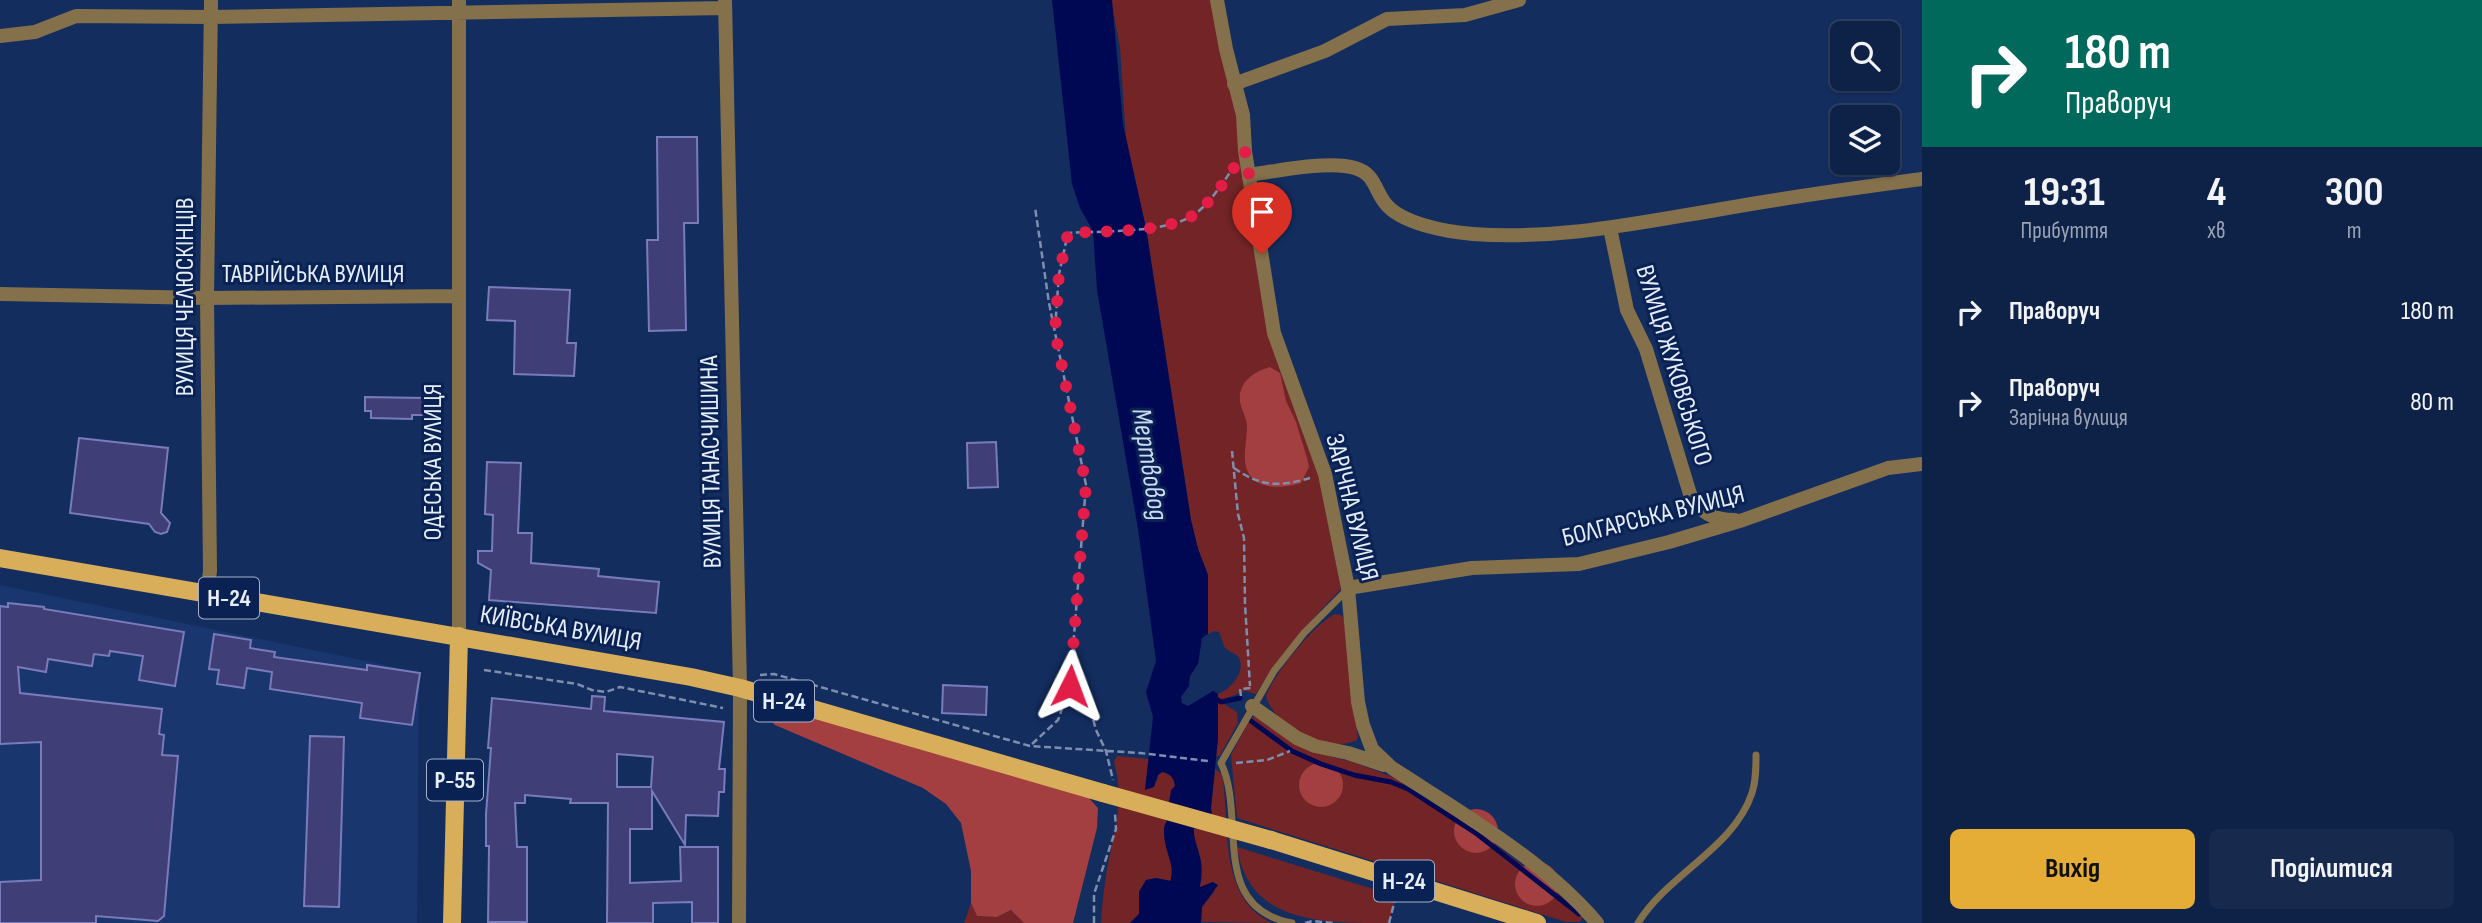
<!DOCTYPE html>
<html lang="uk">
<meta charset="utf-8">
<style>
:root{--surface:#0e2247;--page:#172a4e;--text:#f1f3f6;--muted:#9ba4b4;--line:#2e3f60;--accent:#e5ad35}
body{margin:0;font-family:"Sofia Sans Condensed",sans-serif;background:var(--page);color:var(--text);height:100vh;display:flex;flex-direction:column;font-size:26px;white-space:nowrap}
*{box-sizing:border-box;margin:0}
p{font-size:23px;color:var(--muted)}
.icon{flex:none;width:38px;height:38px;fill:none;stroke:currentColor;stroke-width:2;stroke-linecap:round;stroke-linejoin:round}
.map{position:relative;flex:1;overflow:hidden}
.sheet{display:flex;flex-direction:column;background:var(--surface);width:560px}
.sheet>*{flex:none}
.hud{background:#00695c;color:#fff;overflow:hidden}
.buttons{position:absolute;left:1830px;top:21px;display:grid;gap:14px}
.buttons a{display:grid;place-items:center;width:70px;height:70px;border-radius:10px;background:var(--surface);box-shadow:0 2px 5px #0004,0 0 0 2px var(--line);font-size:35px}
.pin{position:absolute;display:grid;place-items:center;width:60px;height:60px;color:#fff;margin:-72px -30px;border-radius:50% 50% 50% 0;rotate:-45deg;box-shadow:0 0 7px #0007}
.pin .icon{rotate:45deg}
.me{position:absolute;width:77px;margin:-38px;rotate:3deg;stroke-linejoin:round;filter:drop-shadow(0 0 5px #0008)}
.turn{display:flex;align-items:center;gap:24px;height:147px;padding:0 28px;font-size:32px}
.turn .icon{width:91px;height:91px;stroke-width:2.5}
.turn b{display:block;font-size:49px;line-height:60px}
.eta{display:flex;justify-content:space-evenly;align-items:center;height:119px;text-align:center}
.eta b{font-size:42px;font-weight:700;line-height:49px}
.button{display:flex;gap:14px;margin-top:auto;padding:14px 28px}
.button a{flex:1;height:80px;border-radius:10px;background:var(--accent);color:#111;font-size:28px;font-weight:700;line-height:80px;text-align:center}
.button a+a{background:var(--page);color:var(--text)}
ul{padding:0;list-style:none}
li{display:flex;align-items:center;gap:21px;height:91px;padding:0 28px}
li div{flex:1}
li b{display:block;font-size:26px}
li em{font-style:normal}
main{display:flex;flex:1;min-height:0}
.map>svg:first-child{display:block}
</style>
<main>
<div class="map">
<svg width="1922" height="923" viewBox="0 0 1922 923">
<rect width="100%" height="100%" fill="#132d5f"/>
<!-- built -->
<path fill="#1a366e" d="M0,585L419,672L417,923H0Z
M719,879L720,923H607L606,908L643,907V881Z"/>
<!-- green -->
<path fill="#722426" d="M1111,0H1221L1270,332L1318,471L1341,589C1309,622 1279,655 1256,694L1245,691L1219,701L1237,712L1238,723L1220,755L1216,757L1218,694C1230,690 1246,672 1239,658C1236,653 1229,652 1225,648C1223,644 1221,636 1219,632L1214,631L1208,634V575L1198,549L1191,520L1146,228L1126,141L1120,48Z
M1335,614L1341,615L1345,619L1352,704L1358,736L1357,740C1329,755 1273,726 1266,696C1274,674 1314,624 1335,614Z
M1254,717L1259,718L1314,752L1356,763L1395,778L1477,830L1580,911L1583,916L1580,922H1566L1237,818L1231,755L1250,719Z
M1117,756L1149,759V772L1157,781L1158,775L1162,772L1169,774L1175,780C1176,795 1166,809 1167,823C1168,839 1188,853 1181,875L1171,881L1156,878L1146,880L1139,892V914L1130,923H1101C1102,905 1104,887 1107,869C1114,832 1125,800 1114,762Z
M1215,769L1222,774C1231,824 1217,897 1272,923L1201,922L1202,907L1214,892L1213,882L1195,889L1189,886C1186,876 1188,867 1186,858C1179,827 1184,827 1214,830L1211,808Z
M1237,847L1396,896L1389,923C1319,923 1249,923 1237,847Z
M971,903L977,916L997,917L1011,910L1024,923H964Z"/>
<!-- forest -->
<path fill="#a33f41" d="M1270,367L1280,373L1286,401L1296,422L1307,458L1309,467L1301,483C1279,490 1247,490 1245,460C1244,450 1247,438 1247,427C1247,419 1243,413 1241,406C1235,385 1252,372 1270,367Z
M785,707L1087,796L1098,808L1097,828L1073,923H1024L1011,910L997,917L977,916L971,903V871L961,823L946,804L923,788L775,725L766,715L775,709Z
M1299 785a22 22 0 1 1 44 0a22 22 0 1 1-44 0Z
M1454 831a22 22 0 1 1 44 0a22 22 0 1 1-44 0Z
M1515 884a22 22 0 1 1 44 0a22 22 0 1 1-44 0Z"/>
<!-- water -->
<path fill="#000854" d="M1052,0H1112L1123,124L1146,228L1191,520L1198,549L1208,575V634L1202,638L1198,664L1190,676L1189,686L1181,697L1182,703L1188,706L1213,691L1218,694V739L1211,808L1214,830C1204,829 1180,823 1182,841C1182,846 1186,852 1187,858C1188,867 1186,876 1189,886L1195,889L1213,882L1218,885L1202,907L1201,923H1130L1139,914V892L1146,880L1156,878L1171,881L1181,875C1188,854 1169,841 1167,823C1166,813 1170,800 1171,790L1175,786C1174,777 1170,774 1162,772L1158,775L1154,787L1145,790L1153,717L1146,692L1156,661L1138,529L1097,290L1093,231L1080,208L1072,184Z"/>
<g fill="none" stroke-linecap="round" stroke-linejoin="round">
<!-- stream -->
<path stroke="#000854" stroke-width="5" d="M1215,698L1221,702L1240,698
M1251,721L1292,751L1321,764L1354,775L1391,782L1408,789L1477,834L1579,914"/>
<!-- river -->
<path stroke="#000854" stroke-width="30" d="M1170,923C1177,903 1190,885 1186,863C1184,852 1178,841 1179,830"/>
</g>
<!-- building -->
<path fill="#3f3e77" stroke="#797bba" stroke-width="2" fill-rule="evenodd" d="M657,137H697L698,223H684L686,330L649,331L647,240H658Z
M489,287L570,290L567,343H576L574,376L514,374L515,321L487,320Z
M365,397L425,398V415H412V419L371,418V411H365Z
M79,438L168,448L161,513L170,523L167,532L161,534L155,532L149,524L70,513Z
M996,442L998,487L968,488L967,443Z
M487,462L521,463L518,533H532L531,563L599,569L598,576L659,582L656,613L489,600L491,570L478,563V551H492L493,515L485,514Z
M8,603L44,607V609L184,632L175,686L139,680L143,656L110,651L109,656L94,654L92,666L48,659L46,672L18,667L20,693L162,709L159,734L164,735L162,755L178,756L164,916L158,921L96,916V923H0V882L41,880V742L0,744V606L8,607Z
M214,634L251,640L250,648L275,652L274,657L367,670V665L420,673L412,725L360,718L362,703L270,689L272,672L247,668L244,688L217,684L219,670L209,669Z
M943,685L987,687L986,715L942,713Z
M592,696L605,697L604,711L724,722L719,769H725L724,792H719L718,816L686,815L685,845L652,791V829H630V883L681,881L680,847H718V923H692V902L653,903V923H607L608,803H570L571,799L525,795V803H515L517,847H527V922H488L489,846H486V814L491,748H488L492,698L591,709ZM617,754L653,757L651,787H617Z
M310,736L344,737L339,907L304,906Z"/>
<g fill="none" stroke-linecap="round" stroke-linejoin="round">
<!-- path -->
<path stroke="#7e8fae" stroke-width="2.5" stroke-dasharray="7 3.5" stroke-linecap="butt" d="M1055,329L1059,274L1068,233C1101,231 1170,233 1195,214C1211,202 1222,184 1233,168
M1232,451L1238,514L1244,538L1245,604L1250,686
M1234,468C1261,487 1279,487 1310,478
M1074,649L1096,730L1106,751L1113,780
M484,670L577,684L592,690L606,692L620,687L723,708
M760,675L774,674L1030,746L1140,753L1208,761
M1241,696L1240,689L1251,688
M1032,744L1058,720L1070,686L1086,485L1049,303L1035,207
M1236,763L1267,760L1290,751
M1094,923V894L1116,829L1115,814
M1305,923L1313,921L1334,923
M1389,923L1396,896"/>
<!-- lane -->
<path stroke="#84704a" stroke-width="7" d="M1292,923C1208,907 1247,817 1221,763L1274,671L1304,633L1348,589
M1638,923C1668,874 1734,848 1752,793C1756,781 1756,768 1756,755"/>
<!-- street -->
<path stroke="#84704a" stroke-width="14" d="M725,0L740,688L739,923
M1217,0L1226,49L1243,115L1245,151L1274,333L1325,474L1348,588L1358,702L1363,725L1372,749L1392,768C1460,812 1545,861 1597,923
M0,36L35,32L76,16L211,17L725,8
M1234,84L1325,51L1387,19L1465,15L1519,0
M1249,175C1277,171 1330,160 1355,168C1375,174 1374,189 1385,203C1401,224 1448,232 1473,234C1560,240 1637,223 1722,209C1788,197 1855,188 1922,179
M1610,228L1627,310L1646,349L1690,494C1701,513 1713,520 1735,520
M0,294L207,298L458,296
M1348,588L1472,568L1579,564L1669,542L1743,520L1888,468L1922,464
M207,594L210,571L207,298L211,0
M459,636V0
M1252,706L1297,738L1315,746L1348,753L1384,765"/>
<!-- primary -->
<path stroke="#d9ae5b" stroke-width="18" d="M0,558L691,677L740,688L1103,793
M1271,840L1537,923
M452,923L459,636"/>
<!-- primary-bridge -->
<path stroke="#d9ae5b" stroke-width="18" d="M1103,793L1271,840"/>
</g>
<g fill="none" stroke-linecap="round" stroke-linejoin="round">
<!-- route -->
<path stroke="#e11d48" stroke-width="12" stroke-dasharray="0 21.6" d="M1070,686L1086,485L1055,332L1059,274L1068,233C1101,231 1169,233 1195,214C1216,198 1230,173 1245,151L1262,254"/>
</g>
<g text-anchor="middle" stroke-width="6" stroke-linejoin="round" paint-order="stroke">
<!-- shield labels -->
<g fill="#0a2253" stroke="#a5b1c9" stroke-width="2">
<rect x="199" y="577.5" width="60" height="41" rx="5"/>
<rect x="754" y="680.5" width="60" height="41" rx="5"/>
<rect x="427" y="759.5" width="56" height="41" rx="5"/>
<rect x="1374" y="860.5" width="60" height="41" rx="5"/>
</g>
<g font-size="24" font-weight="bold" fill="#e7eefb">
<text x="229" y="606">Н-24</text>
<text x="784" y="709">Н-24</text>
<text x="455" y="788">Р-55</text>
<text x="1404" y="889">Н-24</text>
</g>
<!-- street labels -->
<g font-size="26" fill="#e7eefb" stroke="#0a2253">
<text x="313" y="282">ТАВРІЙСЬКА ВУЛИЦЯ</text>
<text transform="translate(184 297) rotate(-90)" y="9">ВУЛИЦЯ ЧЕЛЮСКІНЦІВ</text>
<text transform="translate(1675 365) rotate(73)" y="9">ВУЛИЦЯ ЖУКОВСЬКОГО</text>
<text transform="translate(432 462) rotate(-90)" y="9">ОДЕСЬКА ВУЛИЦЯ</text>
<text transform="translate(710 462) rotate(-91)" y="9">ВУЛИЦЯ ТАНАСЧИШИНА</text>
<text transform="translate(1353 507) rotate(76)" y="9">ЗАРІЧНА ВУЛИЦЯ</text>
<text transform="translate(1653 515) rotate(-14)" y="9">БОЛГАРСЬКА ВУЛИЦЯ</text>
<text transform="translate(561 627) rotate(10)" y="9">КИЇВСЬКА ВУЛИЦЯ</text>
</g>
<!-- water labels -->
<g font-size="28" font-style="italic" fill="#cfdbf1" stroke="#0a2253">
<text transform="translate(1151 464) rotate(81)" y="10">Мертвовод</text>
</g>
</g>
</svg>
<div class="buttons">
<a><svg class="icon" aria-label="search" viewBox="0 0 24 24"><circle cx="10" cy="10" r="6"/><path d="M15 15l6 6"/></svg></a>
<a><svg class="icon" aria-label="layers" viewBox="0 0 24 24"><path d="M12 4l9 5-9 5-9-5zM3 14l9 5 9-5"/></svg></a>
</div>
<div class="pin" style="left:1262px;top:254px;background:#d93025"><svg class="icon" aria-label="arrive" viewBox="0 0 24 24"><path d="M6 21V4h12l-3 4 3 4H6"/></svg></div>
<svg class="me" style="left:1070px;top:686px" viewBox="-20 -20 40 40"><path d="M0-17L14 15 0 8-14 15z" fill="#e11d48" stroke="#fff" stroke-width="4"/></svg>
</div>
<section class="sheet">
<div class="hud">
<div class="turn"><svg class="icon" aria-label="right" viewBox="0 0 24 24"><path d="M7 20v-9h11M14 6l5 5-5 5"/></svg><div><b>180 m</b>Праворуч</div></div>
</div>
<div class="eta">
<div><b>19:31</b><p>Прибуття</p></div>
<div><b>4</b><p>хв</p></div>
<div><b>300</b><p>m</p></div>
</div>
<ul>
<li><svg class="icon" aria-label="right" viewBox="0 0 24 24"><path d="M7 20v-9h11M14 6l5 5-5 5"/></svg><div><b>Праворуч</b></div><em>180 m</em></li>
<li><svg class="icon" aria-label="right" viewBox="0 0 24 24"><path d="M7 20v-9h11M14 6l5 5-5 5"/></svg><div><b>Праворуч</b><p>Зарічна вулиця</p></div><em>80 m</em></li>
</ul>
<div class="button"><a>Вихід</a><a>Поділитися</a></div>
</section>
</main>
